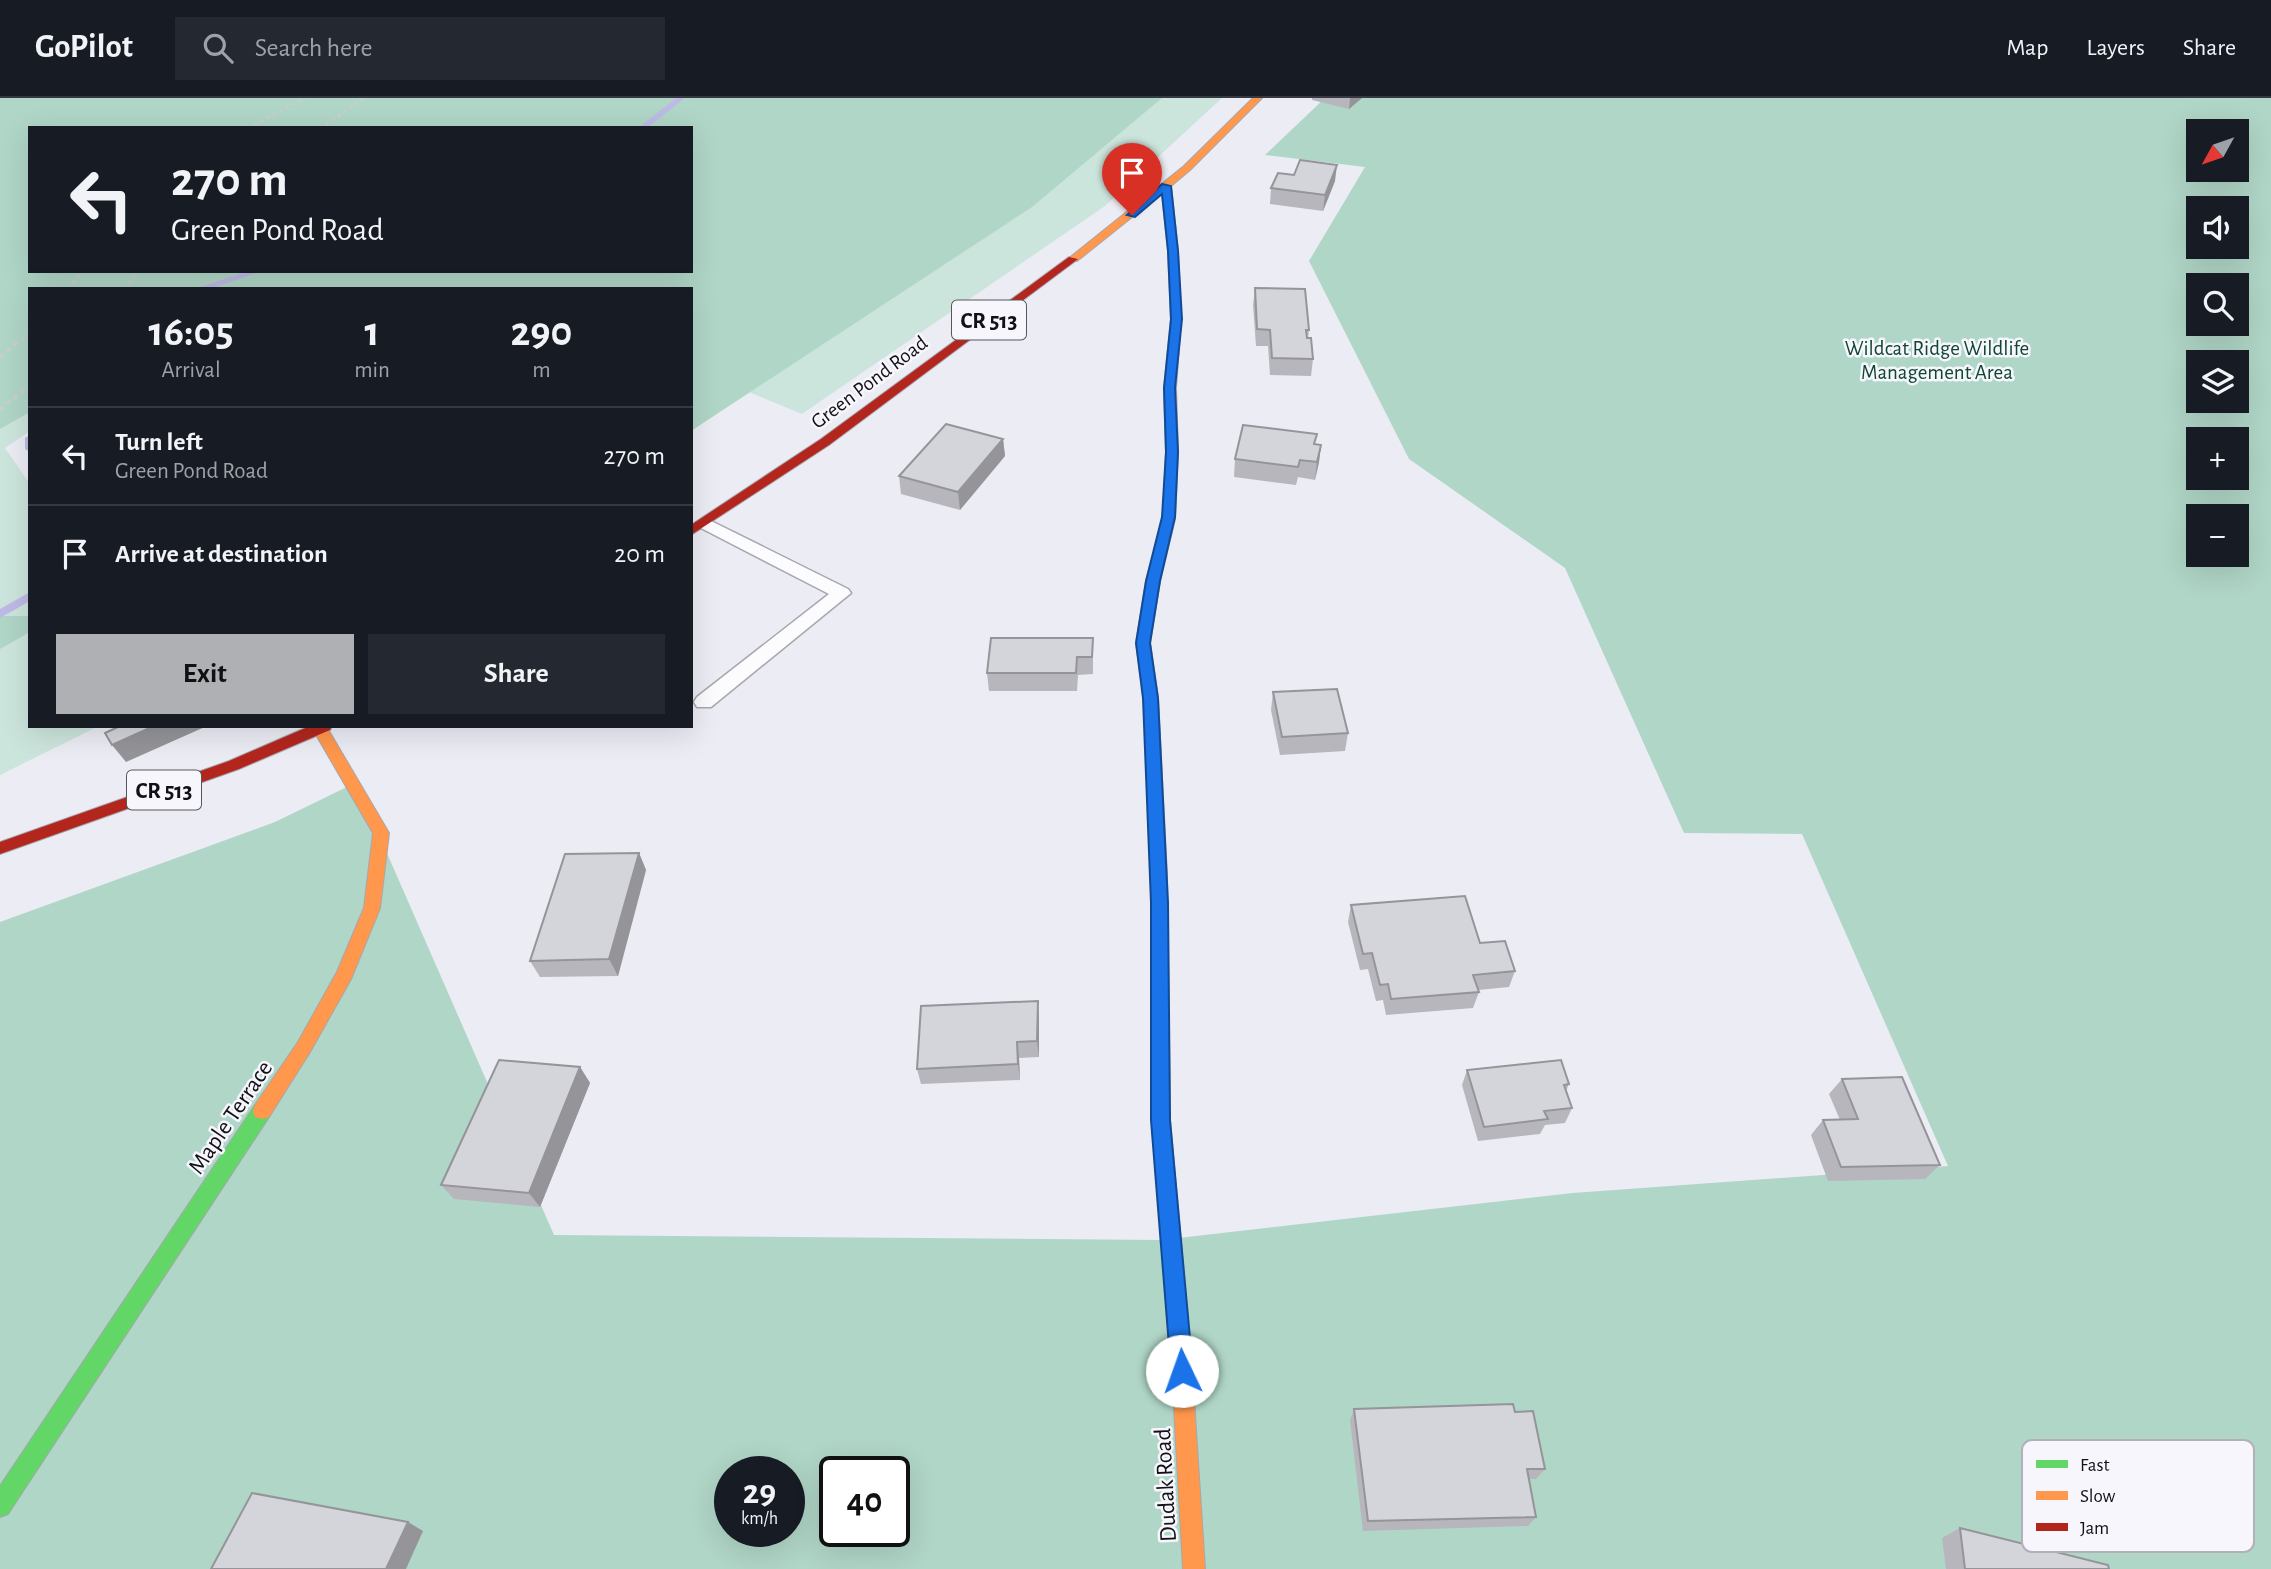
<!DOCTYPE html>
<meta charset="utf-8">
<style>
:root{--surface:#171b24;--page:#242831;--text:#f1f3f6;--muted:#9ea1a6;--line:#363941;--accent:#afb0b4}
body{margin:0;font-family:"Alegreya Sans",sans-serif;background:var(--page);color:var(--text);height:100vh;display:flex;flex-direction:column;font-size:26px;white-space:nowrap}
*{box-sizing:border-box;margin:0}
p{font-size:23px;color:var(--muted)}
.icon{flex:none;width:38px;height:38px;fill:none;stroke:currentColor;stroke-width:2;stroke-linecap:round;stroke-linejoin:round}
.map{position:relative;flex:1;overflow:hidden}
.sheet{position:absolute;left:28px;top:189px;width:665px;height:441px;display:flex;flex-direction:column;background:var(--surface);border-radius:0px;box-shadow:0 7px 28px #0002}
.sheet>*{flex:none}
.guide{position:absolute;left:28px;top:28px;width:665px;height:147px;border-radius:0px;box-shadow:0 7px 28px #0002;background:#171b24;color:var(--text);overflow:hidden}
.needle{width:46px;rotate:230deg}
.tools{position:absolute;left:2186px;top:21px;display:grid;gap:14px}
.tools a{display:grid;place-items:center;width:63px;height:63px;border-radius:0px;background:var(--surface);box-shadow:0 7px 28px #0002;font-size:35px}
.speed{position:absolute;left:714px;top:1358px;display:flex;gap:14px;font-size:35px;font-weight:700;text-align:center}
.speed>*{display:grid;place-content:center;width:91px;height:91px;border-radius:50%;background:var(--surface);box-shadow:0 7px 28px #0002;line-height:1}
.speed small{font-size:18px;font-weight:400}
.speed .limit{border:4px solid #111;border-radius:10px;background:#fff;color:#111}
.pin{position:absolute;display:grid;place-items:center;width:60px;height:60px;color:#fff;margin:-72px -30px;border-radius:50% 50% 50% 0;rotate:-45deg;box-shadow:0 0 7px #0007}
.pin .icon{rotate:45deg}
.me{position:absolute;width:77px;margin:-38px;rotate:357deg;stroke-linejoin:round;filter:drop-shadow(0 0 5px #0008)}
.turn{display:flex;align-items:center;gap:24px;height:147px;padding:0 28px;font-size:32px}
.turn .icon{width:91px;height:91px;stroke-width:2.5}
.turn b{display:block;font-size:49px;line-height:60px}
.eta{display:flex;justify-content:space-evenly;align-items:center;height:119px;text-align:center}
.eta b{font-size:42px;font-weight:600;line-height:49px}
.action{display:flex;gap:14px;margin-top:auto;padding:14px 28px}
.action a{flex:1;height:80px;border-radius:0px;background:var(--accent);color:#111;font-size:28px;font-weight:600;line-height:80px;text-align:center}
.action a+a{background:var(--page);color:var(--text)}
ul{padding:0;list-style:none}
li{display:flex;align-items:center;gap:21px;height:98px;padding:0 28px;border-top:2px solid var(--line)}
li div{flex:1}
li b{display:block;font-size:26px}
li em{font-style:normal}
header{display:flex;align-items:center;gap:42px;box-sizing:border-box;height:98px;padding:0 35px;background:var(--surface);border-bottom:2px solid var(--line)}
header strong{font-size:33px}
nav{display:flex;gap:38px;margin-inline-start:auto;font-size:24px}
.search{width:490px;height:63px;background:var(--page);display:flex;align-items:center;gap:18px;box-sizing:border-box;padding:0 24px;border-radius:0px;color:var(--muted);font-size:26px}
.map>svg:first-child{display:block}
</style>
<header>
<strong>GoPilot</strong>
<div class="search"><svg class="icon" aria-label="search" viewBox="0 0 24 24"><circle cx="10" cy="10" r="6"/><path d="M15 15l6 6"/></svg>Search here</div>
<nav><a>Map</a><a>Layers</a><a>Share</a></nav>
</header>
<div class="map">
<svg width="2271" height="1471" viewBox="0 0 2271 1471">
<rect width="100%" height="100%" fill="#ececf5"/>
<!-- green -->
<path fill="#cce5dc" fill-rule="evenodd" d="M0,0H1222L1105,108L802,316L691,270V191H30V333L5,350L30,386V628H99L0,677ZM30,30H691V173H30Z"/>
<!-- forest -->
<path fill="#b0d6c7" fill-rule="evenodd" d="M0,0H1162L1032,109L691,333V191H30V314L0,331ZM30,30H691V173H30Z
M1325,0H2271V1471H0V824L275,724L353,686L379,737L554,1137L1161,1142L1573,1095L1948,1068L1802,736L1684,735L1565,470L1409,361L1309,163L1365,69L1265,57ZM2198,33H2236V72H2198ZM2198,110H2236V149H2198ZM2198,187H2236V226H2198ZM2198,264H2236V303H2198ZM2198,341H2236V380H2198ZM2198,418H2236V457H2198ZM730,1374H789V1433H730ZM835,1374H894V1433H835Z
M0,518H30V534L0,551Z"/>
<g fill="none" stroke-linecap="round" stroke-linejoin="round">
<!-- stream -->
<path fill="#bebae6" fill-rule="evenodd" d="M676,0H685L647,30H638Z
M248,173H262L210,191H195Z
M30,337V354L25,351V340Z
M30,494V503L0,520V511Z"/>
<!-- lane casing -->
<g stroke="#a7a7ae" stroke-width="3">
<path id="lane" d="M705,420L848,491L851,495L711,609H697L694,604L697,599L829,496L699,429L697,425Z"/>
</g>
<!-- fast casing -->
<g stroke="#a7a7ae" stroke-width="2">
<path id="fast" d="M1159,772L1165,774L1167,778L1170,1022L1191,1256L1188,1263L1181,1266L1174,1263L1171,1256L1152,1022L1151,778L1153,774Z
M262,1005L269,1007L271,1013L269,1019L8,1416L0,1419V1388L255,1007Z"/>
</g>
<!-- slow casing -->
<g stroke="#a7a7ae" stroke-width="2">
<path id="slow" d="M1253,0H1262L1190,72L1171,88L1178,153L1181,221L1176,290L1178,354L1175,421L1169,425L1163,421L1166,354L1164,290L1171,221L1168,153L1162,95L1077,163L1068,161L1184,68Z
M311,628H326L389,735L380,810L351,881L310,954L269,1019L262,1021L255,1019L253,1013L255,1007L298,944L337,874L364,810L373,735Z
M1181,1246L1188,1249L1191,1256L1205,1471H1183L1171,1256L1174,1249Z"/>
</g>
<!-- jam casing -->
<g stroke="#a7a7ae" stroke-width="2">
<path id="jam" d="M1069,159L1078,161L829,347L691,437V427L821,341Z
M1169,417L1175,421L1160,483L1150,545L1158,600L1167,778L1165,782H1153L1151,778L1144,600L1136,545L1146,483L1163,421Z
M310,628H332L330,632L239,671L0,756V744L229,663Z"/>
</g>
<!-- path-far1 -->
<path stroke="#cdcdd0" stroke-width="2.5" stroke-dasharray="3.5 3.5" stroke-linecap="butt" d="M248,30L305,0
M320,30L365,0
M68,191L82,173
M124,191L139,173
M16,246L30,234"/>
<!-- path -->
<path stroke="#cdcdd0" stroke-width="3.5" stroke-dasharray="4.5 4.5" stroke-linecap="butt" d="M0,259L18,244
M0,312L30,287"/>
<!-- lane -->
<use href="#lane" fill="#fcfcfe" fill-rule="evenodd"/>
<!-- fast -->
<use href="#fast" fill="#63d668" fill-rule="evenodd"/>
<!-- slow -->
<use href="#slow" fill="#ff974d" fill-rule="evenodd"/>
<!-- jam -->
<use href="#jam" fill="#b3261e" fill-rule="evenodd"/>
</g>
<!-- wall -->
<path fill="#b6b6bc" d="M1312,0H1362L1349,11L1312,2Z
M1335,83L1323,113L1270,106L1271,90Z
M1255,190L1309,232L1308,240L1313,261L1311,278L1270,277L1268,248H1256L1253,207Z
M1003,341L1005,358L960,412L901,396L899,378Z
M1316,347H1321L1319,364L1315,382L1298,379L1296,387L1234,379L1235,361Z
M1093,540V576L1078,577L1077,593H989L987,575Z
M1273,594L1348,635L1345,653L1280,657L1271,612Z
M639,755L646,772L618,878L540,879L530,863Z
M1351,807L1480,845L1515,873L1509,889L1478,892L1479,894L1473,910L1386,917L1383,902L1376,903L1368,871L1360,872L1348,824Z
M1039,919V959L1019,960L1020,982L921,986L917,971Z
M580,969L590,985L540,1109L454,1101L441,1087Z
M1467,972L1569,986L1566,993L1572,1010L1565,1025L1545,1027L1540,1036L1478,1043L1462,987Z
M1842,981L1940,1067L1925,1081L1828,1083L1811,1037L1823,1022H1840L1829,996Z
M1354,1311L1515,1314L1545,1371L1536,1381H1529L1536,1419L1528,1428L1363,1433L1350,1322Z
M1960,1430L2109,1471H1946L1942,1440Z"/>
<!-- shaded-wall -->
<path fill="#949499" d="M1350,0H1362L1349,11Z
M1337,67L1335,83L1323,113L1325,97Z
M1003,341L1005,358L960,412L958,394Z
M1321,347L1319,364L1315,382L1317,364Z
M154,628H207L126,664L112,647Z
M639,755L646,772L618,878L609,861Z
M1038,903L1039,919V959L1037,943Z
M1017,944L1019,960L1020,982L1018,966Z
M580,969L590,985L540,1109L529,1095Z
M408,1424L423,1433L406,1471H386Z"/>
<!-- building -->
<path fill="#d4d4db" stroke="#949499" stroke-width="2" d="M1300,62L1337,67L1325,97L1271,90L1278,75L1294,77Z
M1255,190L1305,191L1309,232H1306L1307,240H1311L1313,261L1272,260L1270,232L1257,231Z
M946,326L1003,341L958,394L899,378Z
M1243,327L1317,336L1314,346L1321,347L1317,364L1300,362L1298,369L1235,361Z
M991,540H1093L1092,559H1077L1076,575H987Z
M1337,591L1348,635L1282,639L1273,594Z
M120,628H154L112,647L105,635Z
M639,755L609,861L530,863L565,756Z
M1465,798L1480,845L1505,843L1515,873L1473,877L1479,894L1391,901L1388,886L1380,887L1372,855L1363,856L1351,807Z
M1038,903L1037,943L1017,944L1018,966L917,971L921,908Z
M499,962L580,969L529,1095L441,1087Z
M1561,962L1569,986L1564,987L1572,1010L1544,1013L1548,1021L1484,1029L1467,972Z
M1902,979L1940,1067L1841,1069L1823,1022L1858,1021L1842,981Z
M1513,1306L1515,1314L1533,1313L1545,1371H1527L1536,1419L1368,1423L1354,1311Z
M252,1395L408,1424L386,1471H211Z
M1960,1430L2108,1467L2109,1471H1965Z"/>
<!-- route -->
<path fill="#1a73e8" stroke="#114b97" stroke-width="2" d="M1162,86L1171,88L1178,153L1182,221L1175,290L1178,354L1175,419L1160,483L1150,545L1158,600L1168,805L1170,1022L1193,1273L1189,1281L1182,1284L1174,1281L1171,1273L1151,1022V805L1143,600L1136,545L1146,483L1162,419L1166,354L1164,290L1171,221L1168,153L1162,96L1135,119L1127,117Z"/>
<g text-anchor="middle" stroke-width="5" stroke-linejoin="round" paint-order="stroke">
<!-- far-park labels -->
<g font-size="21" fill="#0f4731" stroke="#f7f6fd">
<text x="1937" y="257">Wildcat Ridge Wildlife<tspan x="1937" dy="24">Management Area</tspan></text>
</g>
<!-- far-street labels -->
<g font-size="21" fill="#111116" stroke="#f7f6fd">
<text transform="translate(869 284) rotate(-37)" y="7">Green Pond Road</text>
</g>
<!-- shield labels -->
<g fill="#f7f6fd" stroke="#56565b" stroke-width="2">
<rect x="952" y="202.5" width="74" height="39" rx="5"/>
<rect x="127" y="672.5" width="74" height="39" rx="5"/>
</g>
<g font-size="23" font-weight="bold" fill="#111116">
<text x="989" y="230">CR 513</text>
<text x="164" y="700">CR 513</text>
</g>
<!-- street labels -->
<g font-size="24" fill="#111116" stroke="#f7f6fd">
<text transform="translate(230 1019) rotate(-56)" y="8">Maple Terrace</text>
<text transform="translate(1165 1387) rotate(-93)" y="8">Dudak Road</text>
</g>
</g>
<!-- legend -->
<rect x="2022" y="1342" width="232" height="112" rx="10" fill="#f7f6fd" stroke="#b2b1b8" stroke-width="2"/>
<rect x="2036" y="1362" width="32" height="8" fill="#63d668"/>
<rect x="2036" y="1393" width="32" height="9" fill="#ff974d"/>
<rect x="2036" y="1425" width="32" height="8" fill="#b3261e"/>
<g font-size="19" fill="#111116">
<text x="2080" y="1373">Fast</text>
<text x="2080" y="1404">Slow</text>
<text x="2080" y="1436">Jam</text>
</g>
</svg>
<div class="tools">
<a><svg class="needle" viewBox="-14 -14 28 28"><path d="M0-13l5 13h-10z" fill="#e53935"/><path d="M0 13l5-13h-10z" fill="#9ea1a6"/></svg></a>
<a><svg class="icon" aria-label="sound" viewBox="0 0 24 24"><path d="M4 9h4l5-4v14l-5-4H4zM17 9q2 3 0 6"/></svg></a>
<a><svg class="icon" aria-label="search" viewBox="0 0 24 24"><circle cx="10" cy="10" r="6"/><path d="M15 15l6 6"/></svg></a>
<a><svg class="icon" aria-label="layers" viewBox="0 0 24 24"><path d="M12 4l9 5-9 5-9-5zM3 14l9 5 9-5"/></svg></a>
<a>+</a>
<a>−</a>
</div>
<div class="speed"><div>29<small>km/h</small></div><div class="limit">40</div></div>
<div class="pin" style="left:1132px;top:117px;background:#d93025"><svg class="icon" aria-label="arrive" viewBox="0 0 24 24"><path d="M6 21V4h12l-3 4 3 4H6"/></svg></div>
<svg class="me" style="left:1182px;top:1273px" viewBox="-20 -20 40 40"><circle r="19" fill="#fff"/><path d="M0-13L10 11 0 6-10 11z" fill="#1a73e8"/></svg>
<div class="guide">
<div class="turn"><svg class="icon" aria-label="left" viewBox="0 0 24 24"><path d="M17 20v-9H6M10 6l-5 5 5 5"/></svg><div><b>270 m</b>Green Pond Road</div></div>
</div>
<section class="sheet">
<div class="eta">
<div><b>16:05</b><p>Arrival</p></div>
<div><b>1</b><p>min</p></div>
<div><b>290</b><p>m</p></div>
</div>
<ul>
<li><svg class="icon" aria-label="left" viewBox="0 0 24 24"><path d="M17 20v-9H6M10 6l-5 5 5 5"/></svg><div><b>Turn left</b><p>Green Pond Road</p></div><em>270 m</em></li>
<li><svg class="icon" aria-label="arrive" viewBox="0 0 24 24"><path d="M6 21V4h12l-3 4 3 4H6"/></svg><div><b>Arrive at destination</b></div><em>20 m</em></li>
</ul>
<div class="action"><a>Exit</a><a>Share</a></div>
</section>
</div>
